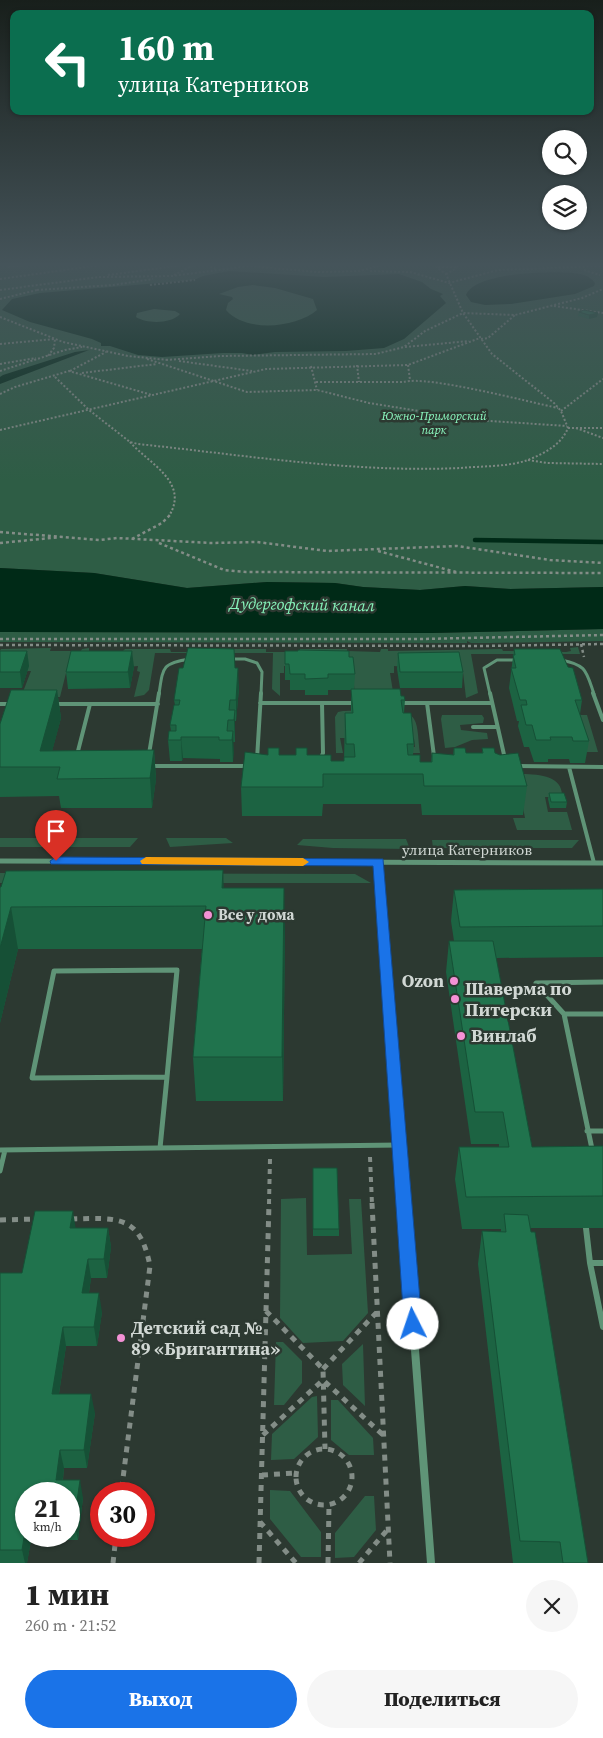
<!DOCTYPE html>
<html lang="ru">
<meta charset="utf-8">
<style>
:root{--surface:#fff;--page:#f6f6f6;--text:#222;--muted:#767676;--accent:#1a73e8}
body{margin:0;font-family:"Source Serif 4",serif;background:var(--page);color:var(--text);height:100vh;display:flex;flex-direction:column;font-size:19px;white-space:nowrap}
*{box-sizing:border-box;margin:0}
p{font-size:16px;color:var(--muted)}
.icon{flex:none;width:28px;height:28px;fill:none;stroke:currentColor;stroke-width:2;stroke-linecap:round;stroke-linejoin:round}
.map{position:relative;height:1563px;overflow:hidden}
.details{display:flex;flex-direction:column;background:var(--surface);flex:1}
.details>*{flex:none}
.guide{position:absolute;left:10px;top:10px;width:584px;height:105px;border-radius:10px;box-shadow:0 1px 4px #0004;background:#0b6e4f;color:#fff;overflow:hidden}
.buttons{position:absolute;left:542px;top:130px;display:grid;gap:10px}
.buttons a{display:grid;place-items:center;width:45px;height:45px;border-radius:50%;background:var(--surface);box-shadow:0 1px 4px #0004;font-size:25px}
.speed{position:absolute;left:15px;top:1482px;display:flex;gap:10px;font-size:25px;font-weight:700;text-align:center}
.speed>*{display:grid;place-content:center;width:65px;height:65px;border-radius:50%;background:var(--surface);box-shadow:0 1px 4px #0004;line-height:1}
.speed small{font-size:12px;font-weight:400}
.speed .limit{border:8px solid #d22;background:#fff;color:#111}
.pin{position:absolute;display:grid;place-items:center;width:42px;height:42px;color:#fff;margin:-51px -21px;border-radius:50% 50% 50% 0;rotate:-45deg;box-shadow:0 0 5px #0007}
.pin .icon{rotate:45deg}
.me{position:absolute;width:55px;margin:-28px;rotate:356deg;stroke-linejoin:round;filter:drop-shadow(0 0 4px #0008)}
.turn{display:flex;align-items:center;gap:18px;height:105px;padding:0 25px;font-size:22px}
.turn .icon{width:65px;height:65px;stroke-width:2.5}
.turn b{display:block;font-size:35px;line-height:42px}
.round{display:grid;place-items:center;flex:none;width:52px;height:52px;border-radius:26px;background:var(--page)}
.head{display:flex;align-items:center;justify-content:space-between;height:85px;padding:0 25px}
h1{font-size:30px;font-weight:800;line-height:38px}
.primary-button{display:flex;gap:10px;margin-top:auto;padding:10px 25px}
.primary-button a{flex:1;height:58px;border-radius:30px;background:var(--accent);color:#fff;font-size:20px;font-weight:800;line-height:58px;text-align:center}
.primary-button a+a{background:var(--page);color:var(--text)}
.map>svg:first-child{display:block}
</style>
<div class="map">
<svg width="603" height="1563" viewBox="0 0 603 1563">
<rect width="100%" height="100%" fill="#2c3931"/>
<!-- green -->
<path fill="#2e5d45" d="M0,263H603V587L510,589L465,586L420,590L363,587L335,583L267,582L187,588L94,573L0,568Z
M603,629V641L488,643H471L467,641V643L0,642V632L431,633Z
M578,647L580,654H471L478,693L466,698L463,672L394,666V673H390L394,698H355L353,672L284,666V673H280V696L272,689L273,653H155L149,690L144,695L134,697L140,672L137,671L138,666L66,673L60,697H21L31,671H27L0,651L1,649L51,648L50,651H81L82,649L89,648V651H123L125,649H170L171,652H207L208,649H266V652H300V649H347V651L380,652L381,649H388V651L502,649L503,651L566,652L571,651L570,648Z
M343,711C357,711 408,706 414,719C419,727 418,743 420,753H412L411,747H415L414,739L349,738H340L343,753H336L335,717L338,712Z
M442,715H482L484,718L483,723L460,725L461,730L487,733L488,739L472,740L455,747L445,748L441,719Z
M580,715H587L598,752H585Z
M493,775C513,775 564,767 562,797H545L548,812H567L572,830H517L513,818H525L518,781Z
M0,838H138L130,847H0Z
M166,838H226L233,843L170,847Z
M303,839H406L410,849L333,848L297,845Z
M432,840H579L572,848H433Z
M0,873L355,874L371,883H0Z
M306,1198L307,1255L352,1254L349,1199H361L368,1313L343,1341L303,1343L280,1318L281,1199Z
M276,1342H283L302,1361V1383L284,1405H274Z
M363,1344L365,1406L343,1385L342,1364Z
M317,1396L318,1437L294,1459L271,1460L272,1434L312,1397Z
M331,1400H338L373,1438L374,1455H349L331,1440Z
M270,1490L290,1491L321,1532V1557H301L270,1519Z
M365,1496H374L376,1530L354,1557L335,1558V1533Z"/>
<!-- water -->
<path fill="#002a17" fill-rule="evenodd" d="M229,271L324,277L399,274L422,282L431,289L443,294L440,296L446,303L404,339L384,348L346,351L275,352L253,355L242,353H223L162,357L138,355L110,346H101V343L92,339L30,322L2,310L12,299L40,293L194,280L203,276ZM253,285L275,288L313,299L317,310C296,328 246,333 226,310L228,303L233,299L232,297L219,294L238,287ZM154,309L175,311L180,314C171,324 147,324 136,317L137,313Z
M573,273C582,274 589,275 595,283L594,286L575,294L511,304L485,305L471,302L466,295C475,272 551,271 573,273Z
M89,350L0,384V377L3,375L75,352Z
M0,568L94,573L187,588L267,582L335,583L363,587L420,590L465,586L510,589L603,587V629L431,633L0,632Z"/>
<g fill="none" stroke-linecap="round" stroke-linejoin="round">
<!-- stream -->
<path stroke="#002a17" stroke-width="4.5" d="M475,540L603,542"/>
<!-- path-far3 -->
<path stroke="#838d87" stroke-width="2" stroke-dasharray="2 2" stroke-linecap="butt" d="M203,263L216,269
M434,264H458
M8,267L43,263
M438,267H458V264
M584,270L600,275
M370,271L410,272L449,283L498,270L603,266
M446,274L457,268
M108,275L199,263
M174,275L196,264
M99,277L172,276L249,266L317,272L359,271L390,263
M0,279L115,263
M150,285L195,280
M0,290L99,277
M37,290L113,285L153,279
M0,299L37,290
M554,306L603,313
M0,317L63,342L128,356L168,360
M481,339L488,338L515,315
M0,344L55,339L54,348L48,356
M405,347L469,341
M147,359L247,392L317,390L369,403L475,420L567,426
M166,360L220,356L376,354L404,347L425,331L463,313L515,315L582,298L603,289
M179,361L252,371
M0,364L36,358
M357,365L359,382
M408,365L410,380
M311,366L317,390
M0,371L65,350L82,347
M70,371L106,352
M82,373L157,364
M55,377L89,410L130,442L138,444C244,455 353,473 460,468C482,466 508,467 528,460C545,453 561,445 568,428L561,411L554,403L492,354L463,313L446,274L431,263
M316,382H404C426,375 529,402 558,408
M0,394L15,387L69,371L152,395
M561,411L603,379
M568,428H603
M576,428L603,438
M0,430L266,369L408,365L480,338
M130,442C148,463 190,482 169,516
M528,460L547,463L603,464"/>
<!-- path-far2 -->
<path stroke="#838d87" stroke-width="2.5" stroke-dasharray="3 3" stroke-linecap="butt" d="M0,532L100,540L117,538L211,543L257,542L327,551L457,546L550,560L603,563
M132,539L162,523L170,515
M0,543L61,537
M159,543L224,570L246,572L603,573
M378,551L456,572
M0,639H421L603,635
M581,644L584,657
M0,645L483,646L603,644"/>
<!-- path-far1 -->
<path stroke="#838d87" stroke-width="4" stroke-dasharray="5 5" stroke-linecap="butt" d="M370,1157L372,1204
M269,1204L270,1159"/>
<!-- path -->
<path stroke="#838d87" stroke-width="5" stroke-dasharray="6 6" stroke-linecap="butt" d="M372,1203L390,1563
M71,1219C117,1218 140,1214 150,1266L121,1494
M0,1220L37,1219
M266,1311L323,1369L325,1449
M323,1369L377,1312
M263,1435L323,1380L383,1435
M296 1477a28 28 0 1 1 56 0a28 28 0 1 1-56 0Z
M262,1475L296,1473
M260,1522L296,1563
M113,1563L116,1536
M259,1563L269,1203
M328,1563L329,1505
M359,1563L388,1529"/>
<!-- service-far3 -->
<path stroke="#5f9477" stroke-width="3" d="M232,659H245L257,663L262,672L261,694
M561,660C587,665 586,671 594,694
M159,694C163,667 162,663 190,659
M490,694L484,668L497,660H516"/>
<!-- service-far2 -->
<path stroke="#5f9477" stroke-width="4" d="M490,693L505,759
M593,693L603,720
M260,703H355
M400,703H427L434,756
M427,703H492
M0,704H11
M55,704H90L78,751L80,755
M90,704H158
M473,727H497
M149,754L159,693
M321,758L323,753L322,703
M257,759L261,693
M151,766H247
M517,766L603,767
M569,767L594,863"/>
<!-- service-far1 -->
<path stroke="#5f9477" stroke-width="5" d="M177,970L167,1077L32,1078L54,971Z
M564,1014L536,983L603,982
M587,1131H603
M160,1148L167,1077
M592,1149L564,1014H603
M0,1150L400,1145
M0,1171L5,1150"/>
<!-- service -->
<path stroke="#5f9477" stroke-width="6" d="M586,1228L590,1263L603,1327
M590,1263H603"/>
<!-- minor-far2 -->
<path stroke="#5f9477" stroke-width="5" d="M0,861L603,863
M379,862L383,919"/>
<!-- minor-far1 -->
<path stroke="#5f9477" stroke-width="6" d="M383,918L404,1204"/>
<!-- minor -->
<path stroke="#5f9477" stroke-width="8" d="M404,1203L431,1563"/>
</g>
<!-- wall -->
<path fill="#1c6342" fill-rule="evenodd" d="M579,312L597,317L589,319L578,316Z
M514,649L582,700L580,714L589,741L585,763H570L569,759H548V762H534L529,747H524L518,726L519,721H517L509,688Z
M0,651H27L29,666L22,688H0Z
M285,651L349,657L355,674L354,689L401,696L405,700L404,713L414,744L413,755L420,762H431L432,753L453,755L454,748L466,753H482V748L495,753L527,786L523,815H422L421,804H323L322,816H242L241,787L268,755H307L331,761H344L345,713H351V690H328V695H305V690H290V680H285Z
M398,653L463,672L462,688H400L397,669Z
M134,667L130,688L68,689L66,672Z
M235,668L239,688L236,721H235V742H233V762H220V759L183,758L182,761H170L168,740L171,731L170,725L175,705L174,700Z
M57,690L61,718L52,751L154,750L156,779L152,808H61L59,796L0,797V724Z
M549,793L567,802L566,808H550L548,799Z
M0,887L224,888L285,930L283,1101H196L193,1057L202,949H18L0,1023Z
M603,889V957L496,958L532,1147L603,1146V1228H530L588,1563H513L478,1264L482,1231L501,1232V1229H462L455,1179L459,1147H499V1144H471L446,972L449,941H454L451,921L454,890Z
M313,1168L339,1229V1236H313Z
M76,1228H108L111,1247L107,1278H91L89,1293L102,1312L97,1346H66L59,1394L95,1413L87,1468H64L63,1480L83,1498L78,1540H31L27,1563H0V1273H22ZM26,1494H69V1536H26Z"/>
<!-- shaded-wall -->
<path fill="#165036" d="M598,313L597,317L589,319V315Z
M27,651L29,666L22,688L20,672Z
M132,651L134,667L130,688L128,672Z
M238,668L239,688L236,721V700Z
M57,690L61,718L48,767L40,751Z
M235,710V742L234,720Z
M233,731L234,753L233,762L232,740Z
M181,737L183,758L182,761L181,740Z
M154,750L156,779L152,808L150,778Z
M223,870L225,912L222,888Z
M284,888L285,930L283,1101L282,1057Z
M11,907L18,949L0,1023V948Z
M73,1211L76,1230L70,1228Z
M108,1228L111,1247L107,1278L104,1259Z
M88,1259L91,1278L86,1312L82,1293Z
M99,1293L102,1312L97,1346L94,1327Z
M63,1327L66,1346L56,1413L52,1394Z
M91,1394L95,1413L87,1468L84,1450Z
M60,1450L64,1468L61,1494L56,1480Z
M80,1480L83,1498L78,1540L74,1522Z
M26,1525V1536H30L31,1540L27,1563H25L22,1550Z"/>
<!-- building -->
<path fill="#20734d" stroke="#165036" d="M584,310L598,313L589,315L579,312Z
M188,648L234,649L235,668H238L236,700H230L229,710H235L234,720H228L227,731H233L232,740H219V737H181V740H168L169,731H176V725H170L174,705H179L180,700H174L179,668H183Z
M514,649H560L568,667L573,668L582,700H575L589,741H573L572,737H550L551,740H536L532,725H526L521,705H527L526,700H520L511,668H516L513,655H515Z
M298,650L349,651V657H353L355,674H328V678L305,679V674H290L289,664H285V651H298Z
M0,651H27L20,672H0Z
M71,651H132L128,672H66Z
M459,652L463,672H400L398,653Z
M351,689H400L401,696H404L405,700H401L403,713H411L414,744H407L408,755H420V762H432V753L454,755V748H465L466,753H483L482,748H494L495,753L500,755L518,753L527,786H424L423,774H323V787H241L245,752L268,755V748H279V755H296V748H307V755H331V761H344V757H355L354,744H346L345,713H353Z
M11,690H57L40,751L154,750L150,778L57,779L60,767H0V724Z
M549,793H564L567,802H551Z
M223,870L222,888H284L282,1057H193L206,906L11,907L0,948V887H1L6,871Z
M603,889V926L460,927L454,890Z
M449,941H493L532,1147L603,1146V1196L466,1197L459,1147H509L503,1112H475Z
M313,1168H337L339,1229H313Z
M35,1211H73L70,1228H108L104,1259H88L82,1293H99L94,1327H63L52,1394H91L84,1450H60L56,1480H80L74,1522H69V1494H26V1525L22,1550H0V1273H22Z
M504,1214L528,1215L531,1232H535L588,1563H563L560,1542L520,1541L482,1231L506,1232Z"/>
<!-- sky -->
<linearGradient id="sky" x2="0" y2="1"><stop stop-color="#181f1b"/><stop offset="0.55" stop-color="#45545a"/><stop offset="1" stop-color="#45545a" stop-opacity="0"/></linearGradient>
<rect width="603" height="481" fill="url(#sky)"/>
<!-- route -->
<path fill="#1a73e8" stroke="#114b97" d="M56,857L383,859L422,1324L419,1330L413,1333L407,1330L404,1324L373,866L51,864L50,861Z"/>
<!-- slow -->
<path fill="#f59e0b" d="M146,857L303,858L309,862L303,866L142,864L140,861Z"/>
<!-- markers -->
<g fill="#f391d5" stroke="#2c3931" stroke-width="2">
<circle cx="208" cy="915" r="5"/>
<circle cx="454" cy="981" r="5"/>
<circle cx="455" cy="999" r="5"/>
<circle cx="461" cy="1036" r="5"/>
<circle cx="121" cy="1338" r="5"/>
</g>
<g text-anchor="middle" stroke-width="5" stroke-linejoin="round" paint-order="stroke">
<!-- far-park labels -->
<g font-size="12" font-style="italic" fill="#8cf9c0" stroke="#2c3931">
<text x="434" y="420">Южно-Приморский<tspan x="434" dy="14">парк</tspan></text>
</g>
<!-- street labels -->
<g font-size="15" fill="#d1d8d4" stroke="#2c3931">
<text x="467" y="855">улица Катерников</text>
</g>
<!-- poi labels -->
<g font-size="15" font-weight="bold" fill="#d1d8d4" stroke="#2c3931" text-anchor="start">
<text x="218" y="920">Все у дома</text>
</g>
<!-- water labels -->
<g font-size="16" font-style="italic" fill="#87f4bb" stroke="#2c3931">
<text transform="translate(302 604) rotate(1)" y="6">Дудергофский канал</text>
</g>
<!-- near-poi labels -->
<g font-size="18" font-weight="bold" fill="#d1d8d4" stroke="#2c3931" text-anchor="start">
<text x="444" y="987" text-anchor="end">Ozon</text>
<text x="465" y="995">Шаверма по<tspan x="465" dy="21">Питерски</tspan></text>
<text x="471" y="1042">Винлаб</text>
<text x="131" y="1334">Детский сад №<tspan x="131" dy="21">89 «Бригантина»</tspan></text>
</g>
</g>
</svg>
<div class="buttons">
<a><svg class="icon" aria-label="search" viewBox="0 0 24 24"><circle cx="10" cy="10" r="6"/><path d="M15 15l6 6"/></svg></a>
<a><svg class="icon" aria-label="layers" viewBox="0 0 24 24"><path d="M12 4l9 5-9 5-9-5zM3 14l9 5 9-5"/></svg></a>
</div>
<div class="speed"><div>21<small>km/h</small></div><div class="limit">30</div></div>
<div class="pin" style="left:56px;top:861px;background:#d93025"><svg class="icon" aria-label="arrive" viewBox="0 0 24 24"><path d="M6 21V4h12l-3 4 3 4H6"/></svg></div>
<svg class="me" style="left:413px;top:1324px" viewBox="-20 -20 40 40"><circle r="19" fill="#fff"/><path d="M0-13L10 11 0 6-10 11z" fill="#1a73e8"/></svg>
<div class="guide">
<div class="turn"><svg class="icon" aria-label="left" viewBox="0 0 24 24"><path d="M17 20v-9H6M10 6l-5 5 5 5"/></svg><div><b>160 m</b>улица Катерников</div></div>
</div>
</div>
<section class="details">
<div class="head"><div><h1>1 мин</h1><p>260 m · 21:52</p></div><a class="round"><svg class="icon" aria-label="close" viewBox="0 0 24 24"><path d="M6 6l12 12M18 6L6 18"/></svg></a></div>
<div class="primary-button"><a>Выход</a><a>Поделиться</a></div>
</section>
